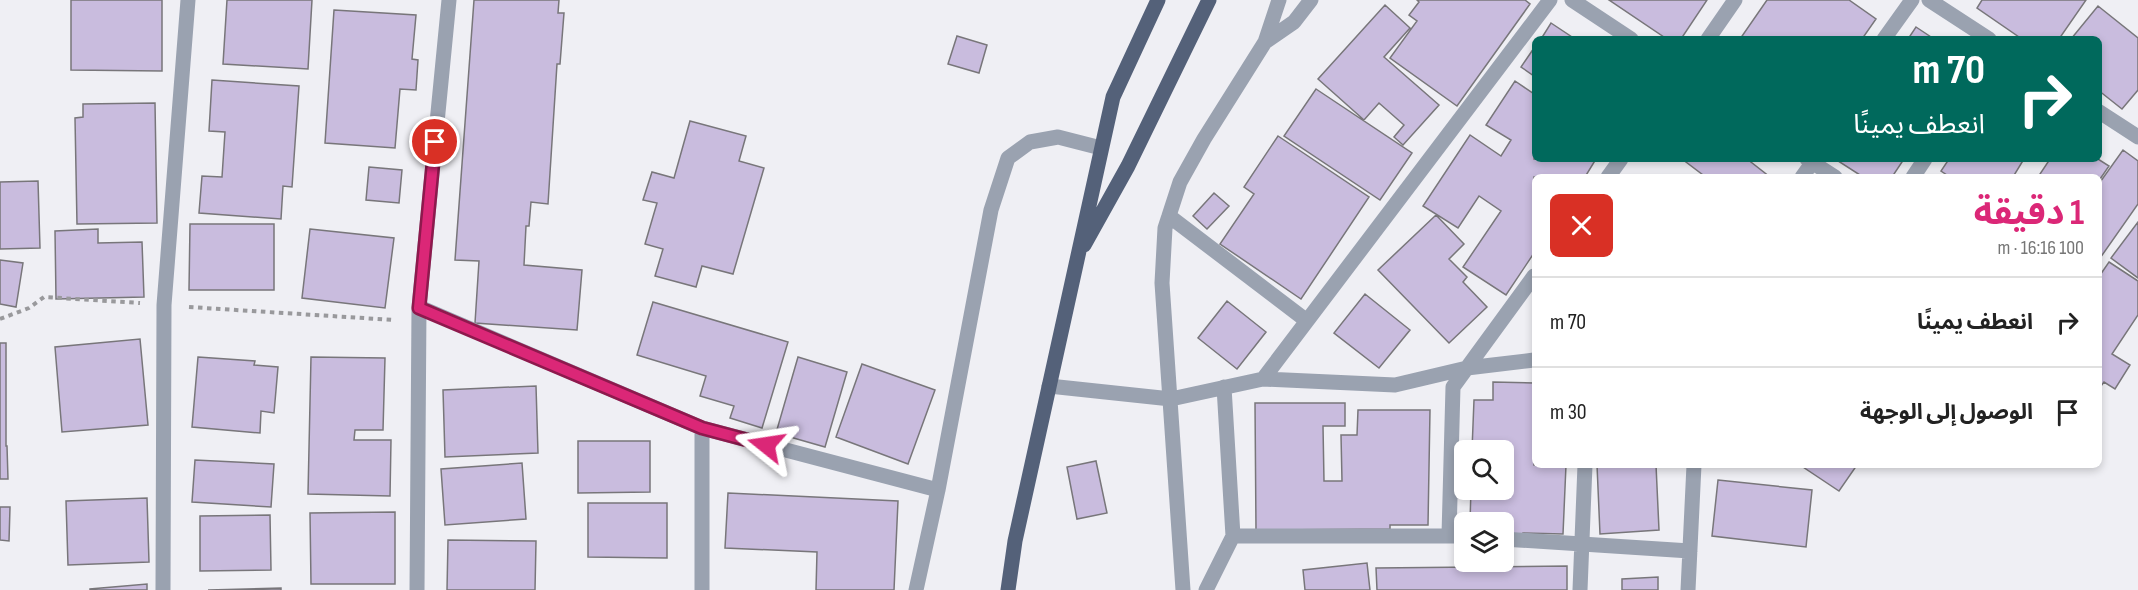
<!DOCTYPE html>
<html lang="ar">
<meta charset="utf-8">
<style>
:root{--surface:#fff;--page:#f6f6f6;--text:#222;--muted:#767676;--line:#e0e0e0;--accent:#db2777}
body{margin:0;font-family:"Sofia Sans Condensed","Noto Sans Arabic",sans-serif;background:var(--page);color:var(--text);direction:rtl;height:100vh;display:flex;flex-direction:column;font-size:22px;white-space:nowrap}
*{box-sizing:border-box;margin:0}
p{font-size:20px;color:var(--muted)}
.icon{flex:none;width:33px;height:33px;fill:none;stroke:currentColor;stroke-width:2;stroke-linecap:round;stroke-linejoin:round}
.map{position:relative;flex:1;overflow:hidden;direction:ltr}
.details{position:absolute;left:1532px;top:174px;width:570px;height:294px;display:flex;flex-direction:column;background:var(--surface);border-radius:9px;box-shadow:0 3px 9px #0003;direction:rtl}
.details>*{flex:none}
.guide{position:absolute;left:1532px;top:36px;width:570px;height:126px;border-radius:9px;box-shadow:0 3px 9px #0003;direction:rtl;background:#00695c;color:#fff;overflow:hidden}
.controls{position:absolute;left:1454px;top:440px;display:grid;gap:12px}
.controls a{display:grid;place-items:center;width:60px;height:60px;border-radius:9px;background:var(--surface);box-shadow:0 3px 9px #0003;font-size:30px}
.pin{position:absolute;display:grid;place-items:center;width:51px;height:51px;color:#fff;margin:-26px;border:3px solid #fff;border-radius:50%;box-shadow:0 2px 6px #0007}
.me{position:absolute;width:66px;margin:-33px;rotate:285deg;stroke-linejoin:round;filter:drop-shadow(0 0 4px #0008)}
.turn{display:flex;align-items:center;gap:21px;height:126px;padding:0 18px;font-size:27px}
.turn .icon{width:78px;height:78px;stroke-width:2.5}
.turn b{display:block;font-size:42px;line-height:51px}
.round{display:grid;place-items:center;flex:none;width:63px;height:63px;border-radius:9px;background:var(--page)}
.headline{display:flex;align-items:center;justify-content:space-between;height:102px;padding:0 18px}
h1{font-size:36px;font-weight:700;line-height:45px;color:var(--accent)}
ul{padding:0;list-style:none}
li{display:flex;align-items:center;gap:18px;height:90px;padding:0 18px;border-top:2px solid var(--line)}
li div{flex:1}
li b{display:block;font-size:22px}
li em{font-style:normal}
.map>svg:first-child{display:block}
</style>
<div class="map">
<svg width="2138" height="590" viewBox="0 0 2138 590">
<rect width="100%" height="100%" fill="#efeff4"/>
<!-- building -->
<path fill="#c9bcde" stroke="#78767a" stroke-width="1.5" d="M71,0H162V71L71,70Z
M227,0H312L308,69L223,64Z
M474,0H559L558,13H564L560,64H557L548,204L531,202L529,226H526L524,265L582,270L577,330L475,323L479,261L455,260Z
M1417,0H1525L1530,4L1457,106L1390,58L1417,21L1409,15L1419,2Z
M1609,0H1707L1681,39H1667Z
M1767,0H1849L1876,19L1862,39H1740Z
M1982,0H2086L2059,39H2022L1977,8Z
M1385,5L1410,28L1384,57L1439,105L1403,145L1394,137L1404,125L1379,103L1364,120L1318,79Z
M2098,6L2138,38V90L2122,109L2098,90V39H2071Z
M334,10L416,15L412,59L418,60L416,90L400,89L395,148L325,143Z
M1551,23L1575,39H1541Z
M1916,27L1934,39H1908Z
M957,36L987,45L979,73L948,64Z
M1534,48V76L1521,67Z
M212,80L299,86L292,187L283,186L281,219L199,213L202,176L222,177L225,132L209,131Z
M1515,81L1534,94V159H1596L1585,177H1534V253L1506,295L1463,267L1501,211L1479,196L1458,228L1423,206L1470,135L1501,156L1511,140L1486,125Z
M1316,89L1412,153L1380,200L1284,136Z
M155,103L157,223L77,224L75,118L83,117V104Z
M690,121L746,136L739,161L764,168L733,274L702,266L696,287L655,276L663,249L645,244L657,203L643,200L652,172L674,178Z
M1278,136L1369,197L1301,299L1220,244L1254,194L1244,187Z
M2123,150L2138,161V204L2098,261V185Z
M1682,159H1747L1770,177H1702L1703,175Z
M1835,159H1904L1892,177H1863Z
M1949,159H2024L2013,177H1950L1941,171Z
M2050,159H2098L2109,166L2098,182V177H2038Z
M369,167L402,170L399,203L366,200Z
M38,181L40,248L0,249V182Z
M1214,193L1229,206L1207,229L1193,216Z
M1436,215L1464,244L1449,259L1467,277L1463,282L1487,307L1449,343L1378,270Z
M2138,222V278L2111,258Z
M190,224H274V290H189Z
M98,229V243L142,242L144,297L56,299L55,231Z
M310,229L394,238L385,308L302,298Z
M0,260L23,263L16,307L0,304Z
M2109,262L2138,281V315L2112,354L2130,365L2115,389L2104,382L2098,390V278Z
M1365,294L1410,330L1379,368L1334,333Z
M1227,301L1266,332L1237,369L1198,338Z
M653,302L788,342L762,428L730,418L734,406L700,396L706,376L637,355Z
M140,339L148,425L62,432L55,347Z
M0,343H6V446H7L8,479H0Z
M198,357L255,361L254,365L278,367L274,413L261,411L260,433L192,427Z
M311,357L385,358L383,430H355L354,440H391L390,496L308,494Z
M798,357L847,372L825,447L776,433Z
M862,364L935,390L908,464L836,437Z
M1493,382L1534,383V465H1566L1563,534L1523,533V541H1503V522H1470L1471,489H1503V450H1472L1474,400H1493Z
M536,386L538,453L445,457L443,390Z
M1255,403H1345V426H1323L1324,481H1342L1341,435H1357L1358,410H1430L1428,525H1390V529L1256,530Z
M578,441H650V492L578,493Z
M195,460L274,464L271,507L192,502Z
M1096,461L1107,513L1077,519L1067,467Z
M522,463L526,519L445,525L441,469Z
M1597,465H1656L1659,530L1600,534Z
M1800,465H1857L1839,491Z
M1718,480L1812,490L1806,547L1712,536Z
M728,493L898,501L894,590H816L817,552L725,548Z
M147,498L149,562L68,565L66,501Z
M588,503H667V558L588,557Z
M0,507H10L9,541L0,540Z
M395,512V584H311L310,513Z
M270,515L271,570L200,571V516Z
M448,540L536,541L535,590H447Z
M1367,563L1370,590H1305L1303,570Z
M1567,566V590H1377L1376,568Z
M1658,577V590H1622V579Z
M147,584V590H90V589Z
M281,588V590H208Z"/>
<g fill="none" stroke-linecap="round" stroke-linejoin="round">
<!-- path -->
<path stroke="#99999c" stroke-width="4" stroke-dasharray="4.5 4.5" stroke-linecap="butt" d="M189,307L394,320
M0,319L29,308L44,297L140,303"/>
<!-- minor -->
<path stroke="#9aa2b0" stroke-width="15" d="M1279,0L1265,42L1294,22L1311,0
M1572,0L1631,39
M1929,0L1989,39
M1708,39L1735,0
M1884,39L1912,0
M2098,111L2138,137
M1807,159L1835,177
M1608,177L1621,159
M1802,177L1812,163
M1913,177L1925,159
M1169,216L1307,321
M419,307L702,428L938,490
M1263,379L1550,0
M1049,386L1171,399L1263,379L1395,385L1467,368L1534,360
M1449,535L1453,387L1534,276
M1233,536H1464
M1503,539L1690,551
M163,590L164,305L188,0
M417,590L419,307L449,0
M702,590V428
M916,590L938,490L991,210L1008,158L1030,142L1058,137L1101,148
M1183,590L1162,283L1165,228L1180,182L1204,139L1265,42
M1206,590L1233,536L1224,387
M1580,590L1585,465
M1688,590L1694,465"/>
<!-- primary -->
<path stroke="#546179" stroke-width="15" d="M1084,245L1128,166L1209,0
M1008,590L1015,541L1113,97L1158,0"/>
</g>
<g fill="none" stroke-linecap="round" stroke-linejoin="round">
<!-- route casing -->
<g stroke="#8e194d" stroke-width="15">
<path id="route" d="M435,142L419,308L702,428L766,445"/>
</g>
<!-- route -->
<use href="#route" stroke="#db2777" stroke-width="10"/>
</g>
</svg>
<div class="controls">
<a><svg class="icon" aria-label="search" viewBox="0 0 24 24"><circle cx="10" cy="10" r="6"/><path d="M15 15l6 6"/></svg></a>
<a><svg class="icon" aria-label="layers" viewBox="0 0 24 24"><path d="M12 4l9 5-9 5-9-5zM3 14l9 5 9-5"/></svg></a>
</div>
<div class="pin" style="left:435px;top:142px;background:#d93025"><svg class="icon" aria-label="arrive" viewBox="0 0 24 24"><path d="M6 21V4h12l-3 4 3 4H6"/></svg></div>
<svg class="me" style="left:766px;top:445px" viewBox="-20 -20 40 40"><path d="M0-17L14 15 0 8-14 15z" fill="#db2777" stroke="#fff" stroke-width="4"/></svg>
<div class="guide">
<div class="turn"><svg class="icon" aria-label="right" viewBox="0 0 24 24"><path d="M7 20v-9h11M14 6l5 5-5 5"/></svg><div><b>70 m</b>انعطف يمينًا</div></div>
</div>
<section class="details">
<div class="headline"><div><h1>1 دقيقة</h1><p>100 m · 16:16</p></div><a class="round" style="background:#d93025;color:#fff"><svg class="icon" aria-label="close" viewBox="0 0 24 24"><path d="M6 6l12 12M18 6L6 18"/></svg></a></div>
<ul>
<li><svg class="icon" aria-label="right" viewBox="0 0 24 24"><path d="M7 20v-9h11M14 6l5 5-5 5"/></svg><div><b>انعطف يمينًا</b></div><em>70 m</em></li>
<li><svg class="icon" aria-label="arrive" viewBox="0 0 24 24"><path d="M6 21V4h12l-3 4 3 4H6"/></svg><div><b>الوصول إلى الوجهة</b></div><em>30 m</em></li>
</ul>
</section>
</div>
